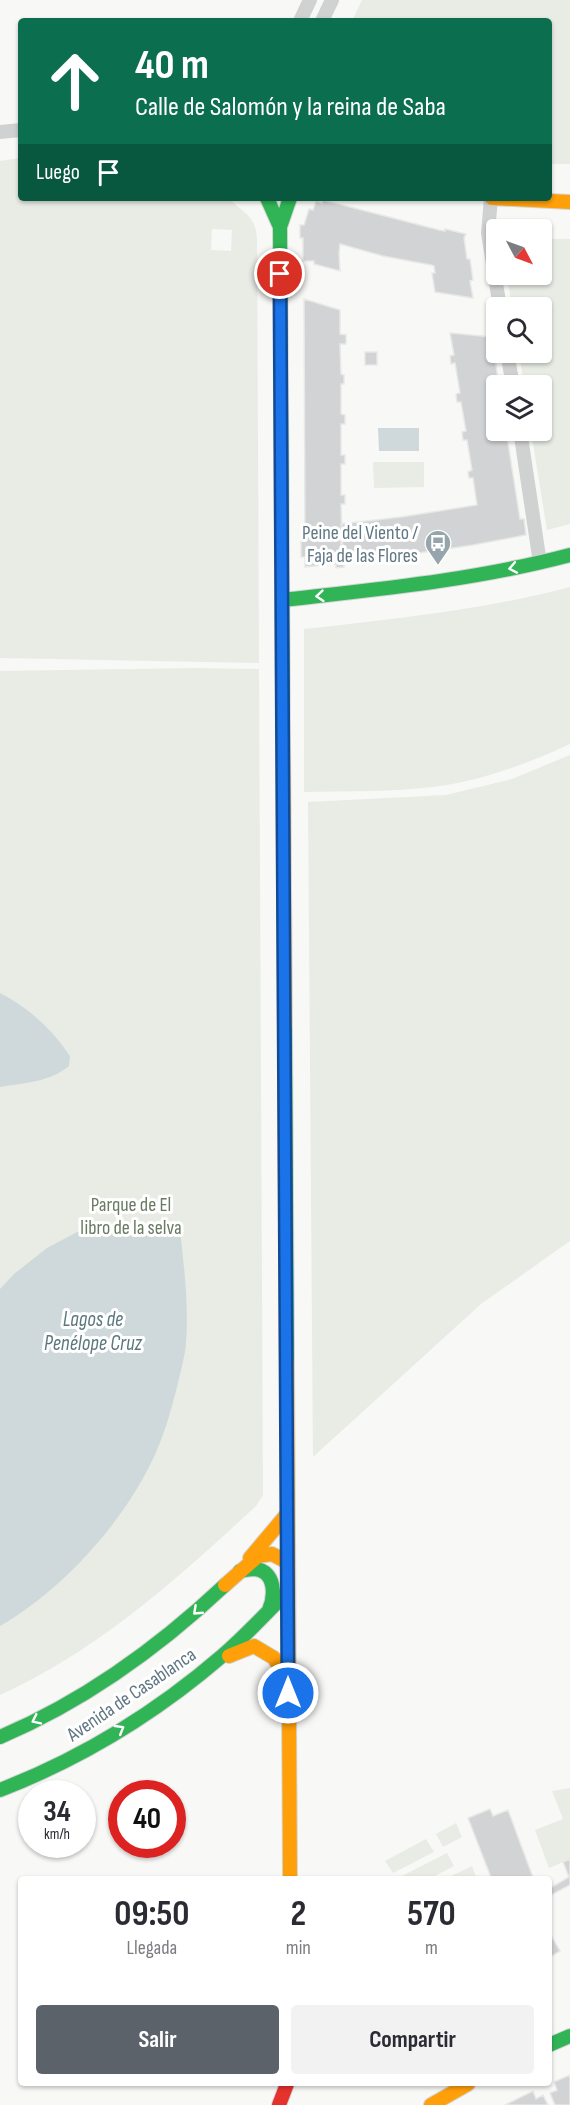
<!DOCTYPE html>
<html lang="es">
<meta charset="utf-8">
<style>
:root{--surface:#fff;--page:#f2f2f3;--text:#2b2b33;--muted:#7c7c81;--accent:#5b6269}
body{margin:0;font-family:"Sofia Sans Condensed",sans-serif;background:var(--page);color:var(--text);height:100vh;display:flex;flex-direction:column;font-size:22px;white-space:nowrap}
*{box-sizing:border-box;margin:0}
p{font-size:20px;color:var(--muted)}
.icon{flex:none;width:33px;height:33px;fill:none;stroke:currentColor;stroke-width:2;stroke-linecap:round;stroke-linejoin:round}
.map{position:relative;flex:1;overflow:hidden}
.details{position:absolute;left:18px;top:1876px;width:534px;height:210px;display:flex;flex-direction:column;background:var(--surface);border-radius:6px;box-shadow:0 2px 4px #0004}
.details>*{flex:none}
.hud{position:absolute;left:18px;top:18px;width:534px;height:183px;border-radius:6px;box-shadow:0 2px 4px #0004;background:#0b6e4f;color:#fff;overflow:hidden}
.needle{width:39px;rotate:131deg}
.tools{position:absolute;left:486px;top:219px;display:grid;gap:12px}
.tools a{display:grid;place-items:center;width:66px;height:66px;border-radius:6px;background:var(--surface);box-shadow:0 2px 4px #0004;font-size:30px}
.speed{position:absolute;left:18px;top:1780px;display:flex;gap:12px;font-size:30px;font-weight:700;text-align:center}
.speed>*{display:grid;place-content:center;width:78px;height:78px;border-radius:50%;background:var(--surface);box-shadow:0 2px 4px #0004;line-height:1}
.speed small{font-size:15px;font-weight:400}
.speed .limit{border:9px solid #d22;background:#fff;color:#111}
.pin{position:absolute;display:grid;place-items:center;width:51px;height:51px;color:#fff;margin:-26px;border:3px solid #fff;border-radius:50%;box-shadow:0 2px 6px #0007}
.me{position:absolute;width:66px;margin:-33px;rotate:0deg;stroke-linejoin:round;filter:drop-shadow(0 0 4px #0008)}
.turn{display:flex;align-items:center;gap:21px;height:126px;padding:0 18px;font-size:27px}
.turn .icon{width:78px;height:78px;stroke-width:2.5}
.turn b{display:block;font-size:42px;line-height:51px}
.then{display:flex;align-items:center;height:57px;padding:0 18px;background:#0003;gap:12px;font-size:22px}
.eta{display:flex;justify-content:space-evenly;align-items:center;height:102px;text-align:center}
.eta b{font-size:36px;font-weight:700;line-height:42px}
.primary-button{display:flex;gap:12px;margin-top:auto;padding:12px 18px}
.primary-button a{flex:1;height:69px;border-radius:6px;background:var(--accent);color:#fff;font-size:24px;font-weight:700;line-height:69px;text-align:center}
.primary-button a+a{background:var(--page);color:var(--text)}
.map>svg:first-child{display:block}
</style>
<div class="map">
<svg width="570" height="2105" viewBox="0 0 570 2105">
<rect width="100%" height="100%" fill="#f8f8f7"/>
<!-- green -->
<path fill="#e8ece5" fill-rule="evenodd" d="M362,0H570V164H549V21H352Z
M21,158V198H229C243,213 256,216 257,239L259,663L0,658V161ZM212,229L232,230L231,251L211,250Z
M542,239H570V524L547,530L531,431L542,430V386L524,385L519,353L542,352V308L512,307L507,275L542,274Z
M373,462H424V487L374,488Z
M570,587V744C527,764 481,781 433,787C391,792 346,791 304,792V629C393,619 483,610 570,587Z
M196,668L259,669L263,1495L256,1506C177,1579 99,1650 0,1695V671Z
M570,755V1241L481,1304L313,1457L308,802L446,795L512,779Z
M570,1788V1859L549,1868L535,1830L563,1819L552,1791Z
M456,1823L462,1837L443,1847L436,1834Z
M426,1839L434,1852L393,1873L385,1861Z
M447,1853L454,1866L429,1879H396Z
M472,1866L477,1879H445Z"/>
<!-- water -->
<path fill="#cfd9db" d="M378,428H419V451H379Z
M0,993C29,1008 52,1029 70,1056L69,1066C50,1082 24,1083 0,1087Z
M150,1226L180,1230C184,1267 189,1305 186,1343C185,1356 181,1370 178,1383C171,1411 163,1440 150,1465C119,1527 61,1591 0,1626V1289L14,1274L47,1248L79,1231Z"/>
<!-- building -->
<path fill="#d1d3d4" stroke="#e8e8e7" stroke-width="1.5" d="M323,200L439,230L445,231V229L466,234L464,238L467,259H470L473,280L470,281L473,298L435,292L432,273H435L434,266L431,265L383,256L340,244L339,253L340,271L314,264V261H303V238H300V225H304L309,209L313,210L316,201L322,203Z
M304,299L340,310V334L346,335V344H340L341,374L344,375V384H341V414L345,415V424H341V455H345V464H341V495H345V504H341L342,538H340L341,544L343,545L344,567L336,568V564L305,567V557H301V532H305Z
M450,333L492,337L499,386H496V430H506L520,519H524L526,535L473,545L344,564L341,524L401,517L477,505L473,478H469L468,472L472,470L467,440H463L462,432L466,431L461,402H457L456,394L460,393L455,363L451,364L450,356L454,355Z
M365,352H377V365H365Z
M490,1809L493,1816L508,1810L534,1880H492L468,1818Z
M570,1859V1885L549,1896V1889L569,1877L563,1862Z
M549,1932L560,1951L549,1958Z
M570,2075V2105H555L550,2093L557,2090L554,2082Z
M533,2091L536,2099L543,2095L548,2105H505Z"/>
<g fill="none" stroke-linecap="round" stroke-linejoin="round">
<!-- fast casing -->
<g stroke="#d4d6d6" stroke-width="16">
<path id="fast" d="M267,198L280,227
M283,600C379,589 476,580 570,555
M283,743L280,227L290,198
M285,1025L287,1362
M240,1571C245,1570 250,1569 255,1569C276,1571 275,1596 269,1610
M0,1737C85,1701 158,1648 225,1585
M0,1790C80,1759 157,1712 222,1656C245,1636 266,1614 287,1592
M549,2045L570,2036"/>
</g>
<!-- slow casing -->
<g stroke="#d4d6d6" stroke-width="16">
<path id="slow" d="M492,198L570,202
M283,743L285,1025
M287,1362L290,1880
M250,1558L287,1514
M225,1585L258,1556L272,1554L287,1562
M229,1656L254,1646L274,1658L286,1677
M431,2105L468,2084"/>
</g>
<!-- jam casing -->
<g stroke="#d4d6d6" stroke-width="16">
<path id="jam" d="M279,2105L287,2084"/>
</g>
<!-- street -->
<path stroke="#d0d2d2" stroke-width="14" d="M300,21L310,0
M322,21L332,0
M0,132L21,130
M491,198L488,233L500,308
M507,352L513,386
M520,430L540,563"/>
<!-- fast -->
<use href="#fast" stroke="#30b455" stroke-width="14"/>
<!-- slow -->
<use href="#slow" stroke="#ff9f0a" stroke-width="14"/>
<!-- jam -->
<use href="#jam" stroke="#e5322d" stroke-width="14"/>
</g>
<!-- one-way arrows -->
<defs><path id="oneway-chevron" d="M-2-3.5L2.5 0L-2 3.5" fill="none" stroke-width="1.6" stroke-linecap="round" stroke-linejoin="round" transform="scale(1.5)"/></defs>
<g stroke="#fff">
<use href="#oneway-chevron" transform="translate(513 568) rotate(169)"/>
<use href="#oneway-chevron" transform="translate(320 596) rotate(175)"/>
<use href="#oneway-chevron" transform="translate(197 1611) rotate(137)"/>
<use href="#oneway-chevron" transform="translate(36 1720) rotate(154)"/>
<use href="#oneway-chevron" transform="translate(120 1729) rotate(-31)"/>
</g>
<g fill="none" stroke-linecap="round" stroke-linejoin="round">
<!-- route casing -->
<g stroke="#114b97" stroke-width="15">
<path id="route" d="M280,274L288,1693"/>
</g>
<!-- route -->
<use href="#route" stroke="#1a73e8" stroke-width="10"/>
</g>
<!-- icons -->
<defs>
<g id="bus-pin" transform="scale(1.35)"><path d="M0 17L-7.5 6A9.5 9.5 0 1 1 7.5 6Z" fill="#96a5ac" stroke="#fff"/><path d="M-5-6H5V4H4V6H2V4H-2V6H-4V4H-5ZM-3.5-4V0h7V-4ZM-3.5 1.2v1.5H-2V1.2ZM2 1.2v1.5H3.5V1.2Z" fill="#fff"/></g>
</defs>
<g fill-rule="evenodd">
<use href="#bus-pin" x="438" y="543"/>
</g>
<g text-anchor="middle" stroke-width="6" stroke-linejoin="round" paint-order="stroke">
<!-- poi labels -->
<g font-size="20" fill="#617884" stroke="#fff" text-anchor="end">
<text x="418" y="539">Peine del Viento /<tspan x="418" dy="23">Faja de las Flores</tspan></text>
</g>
<!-- park labels -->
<g font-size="20" fill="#687b61" stroke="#fff">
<text x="131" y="1211">Parque de El<tspan x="131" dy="23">libro de la selva</tspan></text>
</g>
<!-- street labels -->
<g font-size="20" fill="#617884" stroke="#fff">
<text transform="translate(131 1694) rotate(-34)" y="7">Avenida de Casablanca</text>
</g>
<!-- water labels -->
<g font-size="21" font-style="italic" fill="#5c787e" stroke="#fff">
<text x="93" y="1326">Lagos de<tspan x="93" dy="24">Penélope Cruz</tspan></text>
</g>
</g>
</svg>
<div class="tools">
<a><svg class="needle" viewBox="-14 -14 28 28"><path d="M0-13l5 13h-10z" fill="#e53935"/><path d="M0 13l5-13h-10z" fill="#7c7c81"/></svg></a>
<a><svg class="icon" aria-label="search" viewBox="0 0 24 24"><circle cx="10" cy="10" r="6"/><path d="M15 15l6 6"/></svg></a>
<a><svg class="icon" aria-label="layers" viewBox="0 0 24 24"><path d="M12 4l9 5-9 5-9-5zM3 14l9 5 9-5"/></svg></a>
</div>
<div class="speed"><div>34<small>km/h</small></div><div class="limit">40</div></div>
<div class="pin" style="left:280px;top:274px;background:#d93025"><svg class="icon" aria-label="arrive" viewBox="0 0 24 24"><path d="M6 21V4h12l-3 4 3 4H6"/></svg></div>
<svg class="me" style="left:288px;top:1693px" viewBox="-20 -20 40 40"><circle r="17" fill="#1a73e8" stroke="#fff" stroke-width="3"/><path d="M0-11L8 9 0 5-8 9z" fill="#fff"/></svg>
<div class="hud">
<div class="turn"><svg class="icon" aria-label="ahead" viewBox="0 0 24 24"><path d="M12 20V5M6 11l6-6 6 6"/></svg><div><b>40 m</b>Calle de Salomón y la reina de Saba</div></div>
<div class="then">Luego<svg class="icon" aria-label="arrive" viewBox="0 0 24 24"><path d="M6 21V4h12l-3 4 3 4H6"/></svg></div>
</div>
<section class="details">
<div class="eta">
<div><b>09:50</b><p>Llegada</p></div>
<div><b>2</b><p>min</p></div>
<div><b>570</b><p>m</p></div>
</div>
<div class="primary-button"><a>Salir</a><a>Compartir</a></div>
</section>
</div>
